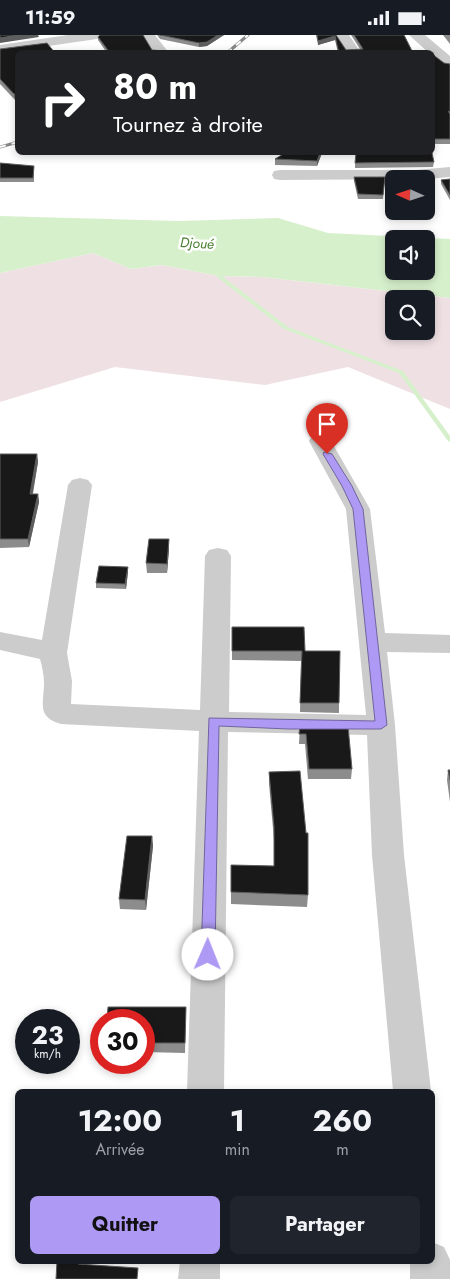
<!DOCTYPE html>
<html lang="fr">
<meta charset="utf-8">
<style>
:root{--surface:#171b24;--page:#20242c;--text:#f1f3f6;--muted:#9ea1a6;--accent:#ae9af4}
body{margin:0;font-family:Jost,sans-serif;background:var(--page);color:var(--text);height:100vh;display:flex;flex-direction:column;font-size:19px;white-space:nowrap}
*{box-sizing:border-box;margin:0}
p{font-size:16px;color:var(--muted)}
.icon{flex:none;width:28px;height:28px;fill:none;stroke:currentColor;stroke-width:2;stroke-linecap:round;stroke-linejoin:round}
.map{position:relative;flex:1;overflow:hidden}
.panel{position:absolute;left:15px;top:1054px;width:420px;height:175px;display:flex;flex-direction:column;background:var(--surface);border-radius:8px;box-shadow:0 2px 8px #0003}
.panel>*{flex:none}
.top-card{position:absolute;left:15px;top:15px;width:420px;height:105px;border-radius:8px;box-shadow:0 2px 8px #0003;background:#202124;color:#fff;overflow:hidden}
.needle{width:32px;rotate:273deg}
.fabs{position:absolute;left:385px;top:135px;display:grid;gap:10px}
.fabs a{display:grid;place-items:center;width:50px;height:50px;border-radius:8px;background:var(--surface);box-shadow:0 2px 8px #0003;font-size:25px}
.speed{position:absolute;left:15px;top:974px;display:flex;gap:10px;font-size:25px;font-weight:700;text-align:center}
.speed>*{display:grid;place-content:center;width:65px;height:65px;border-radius:50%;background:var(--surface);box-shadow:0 2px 8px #0003;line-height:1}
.speed small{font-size:12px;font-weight:400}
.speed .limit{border:8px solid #d22;background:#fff;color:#111}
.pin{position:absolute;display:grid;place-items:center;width:42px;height:42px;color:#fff;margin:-51px -21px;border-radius:50% 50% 50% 0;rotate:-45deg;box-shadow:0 0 5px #0007}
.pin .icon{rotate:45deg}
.me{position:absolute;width:55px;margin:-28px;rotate:1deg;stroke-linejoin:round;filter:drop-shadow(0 0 4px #0008)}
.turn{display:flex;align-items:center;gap:18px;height:105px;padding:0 15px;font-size:22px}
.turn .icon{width:65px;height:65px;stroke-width:2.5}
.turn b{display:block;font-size:35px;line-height:42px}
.eta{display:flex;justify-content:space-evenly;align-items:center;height:85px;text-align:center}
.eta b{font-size:30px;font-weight:700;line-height:35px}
.button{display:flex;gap:10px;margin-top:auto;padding:10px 15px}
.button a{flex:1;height:58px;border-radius:8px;background:var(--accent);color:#111;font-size:20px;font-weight:700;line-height:58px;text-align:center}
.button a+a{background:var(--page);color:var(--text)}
.status{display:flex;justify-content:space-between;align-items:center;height:35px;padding:0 25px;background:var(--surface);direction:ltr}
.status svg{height:14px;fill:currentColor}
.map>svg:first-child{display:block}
</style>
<div class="status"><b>11:59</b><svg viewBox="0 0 49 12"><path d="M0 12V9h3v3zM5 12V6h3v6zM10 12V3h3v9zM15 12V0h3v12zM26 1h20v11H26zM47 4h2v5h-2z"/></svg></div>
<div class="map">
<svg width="450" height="1244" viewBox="0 0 450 1244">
<rect width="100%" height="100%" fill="#fff"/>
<!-- green -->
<path fill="#efe0e4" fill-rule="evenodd" d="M93,218L131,234L162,230L219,241L262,242L450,263V374L348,332L265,350L115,332L0,367V238ZM394,264H426V296H394Z"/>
<!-- water -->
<path fill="#d7f0cc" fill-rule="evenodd" d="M0,181L178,186L278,183L328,198L450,204V263L262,242L219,241L162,230L131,234L93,218L0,238ZM394,204H426V236H394Z"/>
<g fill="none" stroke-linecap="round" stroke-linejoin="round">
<!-- stream -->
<path fill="#d7f0cc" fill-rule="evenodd" d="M220,231L224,232L222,241L288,292L403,336L450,401V407L448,406L399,338L284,294L217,242V241Z"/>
<!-- minor -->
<path fill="#ccc" fill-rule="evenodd" d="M68,0H104L97,4L0,18V10Z
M141,0H155L169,18H154Z
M335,0H349L361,18H347Z
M409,0H425L450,21V32L445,31L432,21V18H429Z
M450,132V142L426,144L280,145L274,144L272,140L274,136L280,135H416Z
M320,399L328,401L331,406L370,474L385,598L450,600V618L387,617L395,690L404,820L431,1056H393L372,820L367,700L228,697L224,1056H187L199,696L61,689C36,682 44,668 44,648C44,640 42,631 40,624L0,615V597L42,605L68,450L72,445L80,443L88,445L92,450L67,618L72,646L71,669L200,675L205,521L209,515L218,513L227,515L231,521L229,677L366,680L346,474L309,406L312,401Z
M432,1207L444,1212L450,1225V1244H410V1226H432Z
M180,1226H220V1244H178Z"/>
<!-- rail casing -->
<g stroke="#878787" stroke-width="3">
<path id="rail" d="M227,18L248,0
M0,112L18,107"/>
</g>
<!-- rail -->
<use href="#rail" stroke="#fff" stroke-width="2" stroke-dasharray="6" stroke-linecap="butt"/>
</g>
<!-- wall -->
<path fill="#8c8c8c" d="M157,0H224L207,11L199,12L160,4Z
M316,0H336L346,15L360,14L351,0H404L413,18H338L335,5L318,10Z
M443,0H450V9Z
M98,2L152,15L164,18H107L98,5Z
M0,14L18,18V64L15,65L0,49Z
M432,19L444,28L450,29V109H432Z
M322,118L317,131L275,130V124Z
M434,127L433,132L355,133V128Z
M0,128L34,136V147H0Z
M354,142H385L383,164H358L354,146Z
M450,144V165L441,149V145Z
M0,419H37L38,427L33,459H38L39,467L29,512L0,513Z
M169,504V514L167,538H147L146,528Z
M128,537L126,554L96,553V548Z
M232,592L305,616L339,668V678L300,677L301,626L232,625Z
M300,690L352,734L351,744H308L305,709H299Z
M448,735H450V767L447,745Z
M269,737L308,860L307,872L231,869V830L274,831V805L269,749Z
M152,801L153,811L146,875L120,874L119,864Z
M186,972L185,1018L144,1017V985Z"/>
<!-- shaded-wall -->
<path fill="#5e5e5e" d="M19,0H38L39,2L0,8V3Z
M218,0H224L207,11L199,12V8Z
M335,1V5L318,10V6Z
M14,59H18V64L15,65Z
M320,118H322L317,131V126Z
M37,419L38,427L31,467L30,459Z
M38,459L39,467L29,512L28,504Z
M169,504V514L167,538V529Z
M128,532V537L126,554L125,549Z
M152,801L153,811L146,875L145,865Z"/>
<!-- building -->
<path fill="#191919" stroke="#5e5e5e" d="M0,0H19L0,3Z
M100,0H143L152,15L163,16L164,18H110L98,2Z
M160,0H218L207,7L199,8Z
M317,0H336L346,15L363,14L354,0H404L413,18H339L335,1L318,6Z
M47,8L55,18H18V59H14L0,44V14Z
M432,19L444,28L450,29V77L448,76L450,79V104H432Z
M285,118H320L317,126L275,124Z
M356,118H432L434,127L355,128Z
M0,128L34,131L33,143H0Z
M354,142H385L383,160L358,159Z
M450,144V160L441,145Z
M0,419H37L30,459H38L28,504H0Z
M149,504H169L167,529L146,528Z
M99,531L128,532L125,549L96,548Z
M232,592H304L305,616H340L339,668H300L302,616H232Z
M300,690L348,691L352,734H309L306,699H299Z
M448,735H450V745Z
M300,736L306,798H308V860L231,857V830L274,831V792L269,737Z
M127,801H152L145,865L119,864Z
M108,972H186L185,1008H144V985H107Z
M57,1226H78V1229L138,1233L137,1244H56Z"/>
<!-- route -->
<path fill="#ae9af4" stroke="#71649f" d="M324,417L332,419L352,451L363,474L387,690L381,694H288L219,691L215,920L213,924H203L201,920L209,683L375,686L353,474L342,451L323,419Z"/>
<g text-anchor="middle" stroke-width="5" stroke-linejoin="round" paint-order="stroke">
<!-- far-water labels -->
<g font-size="14" font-style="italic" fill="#498031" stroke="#fff">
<text transform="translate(197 208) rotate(3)" y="5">Djoué</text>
</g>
</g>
</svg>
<div class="fabs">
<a><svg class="needle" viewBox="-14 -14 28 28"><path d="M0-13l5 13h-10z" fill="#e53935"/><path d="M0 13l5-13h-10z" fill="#9ea1a6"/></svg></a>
<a><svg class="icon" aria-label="sound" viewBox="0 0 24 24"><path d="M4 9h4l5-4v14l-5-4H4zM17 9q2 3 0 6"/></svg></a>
<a><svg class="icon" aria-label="search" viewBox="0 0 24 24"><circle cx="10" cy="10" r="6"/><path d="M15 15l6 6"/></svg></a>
</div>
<div class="speed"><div>23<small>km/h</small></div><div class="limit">30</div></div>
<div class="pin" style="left:327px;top:419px;background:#d93025"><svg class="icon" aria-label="arrive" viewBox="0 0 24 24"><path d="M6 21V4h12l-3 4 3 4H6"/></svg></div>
<svg class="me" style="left:208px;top:920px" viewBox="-20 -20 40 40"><circle r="19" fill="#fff"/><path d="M0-13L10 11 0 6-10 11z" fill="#ae9af4"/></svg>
<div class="top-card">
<div class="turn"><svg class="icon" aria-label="right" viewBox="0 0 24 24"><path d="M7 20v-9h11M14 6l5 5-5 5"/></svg><div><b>80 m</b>Tournez à droite</div></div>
</div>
<section class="panel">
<div class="eta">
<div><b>12:00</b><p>Arrivée</p></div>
<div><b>1</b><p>min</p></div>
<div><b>260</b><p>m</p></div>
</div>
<div class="button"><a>Quitter</a><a>Partager</a></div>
</section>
</div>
